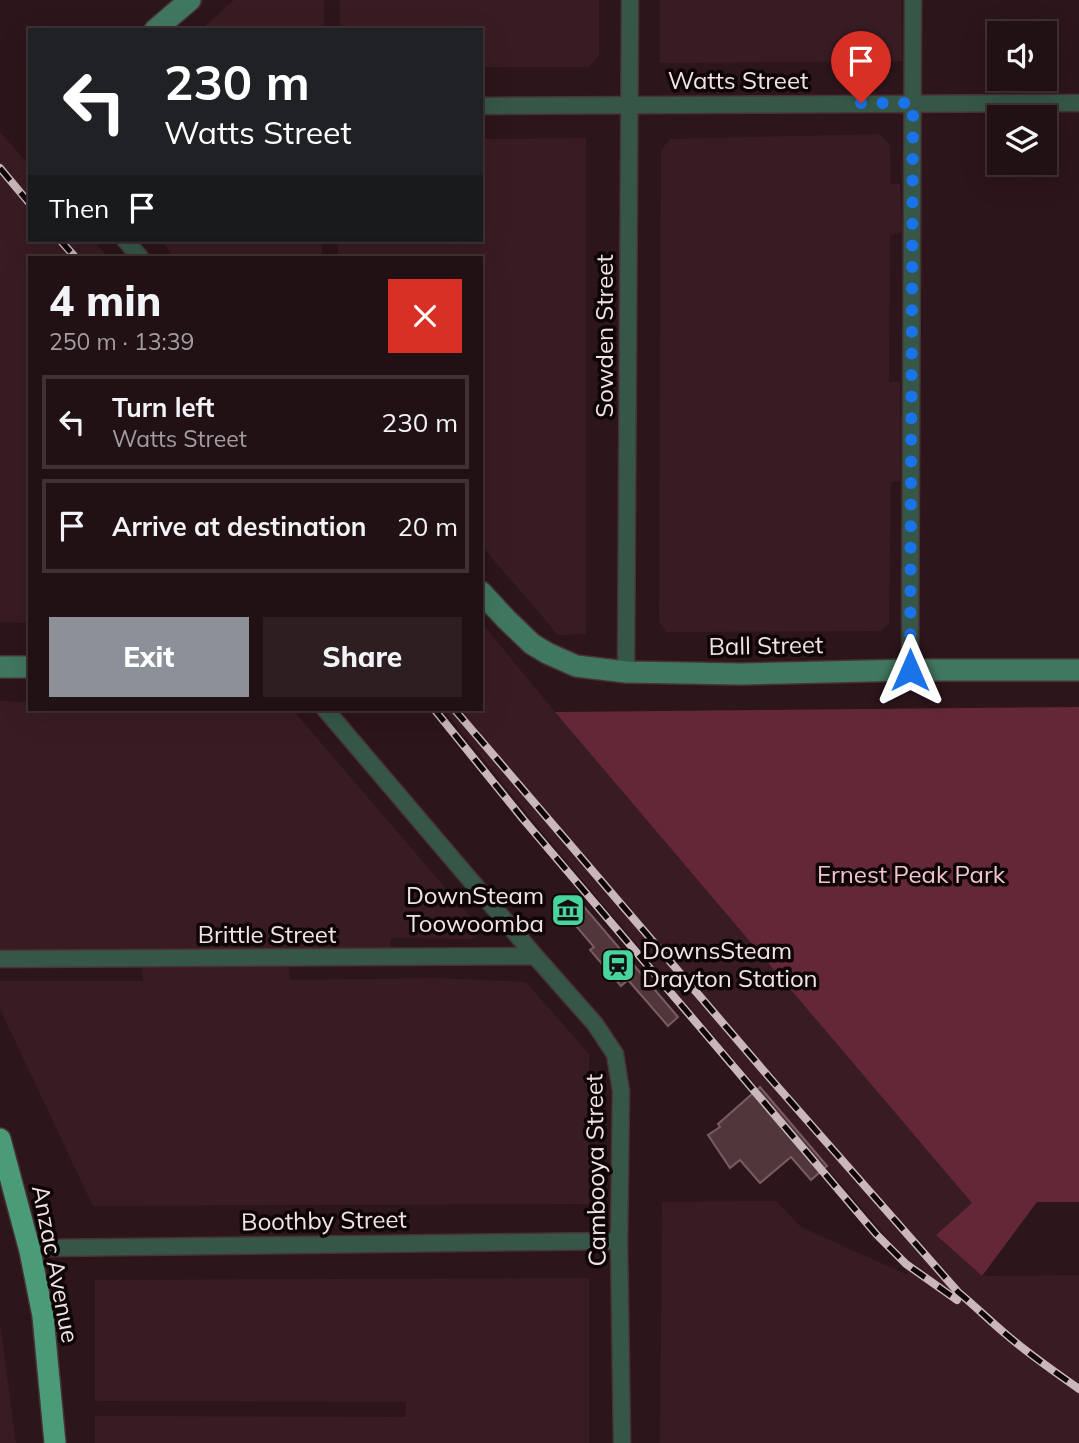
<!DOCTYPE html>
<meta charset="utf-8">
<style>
:root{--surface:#211014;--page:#2d1e22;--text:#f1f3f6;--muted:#a29da0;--line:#3e3034;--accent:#8c9099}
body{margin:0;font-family:Mulish,sans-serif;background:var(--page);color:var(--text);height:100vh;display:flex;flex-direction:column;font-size:26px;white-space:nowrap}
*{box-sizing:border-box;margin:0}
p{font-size:23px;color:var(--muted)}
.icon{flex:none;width:38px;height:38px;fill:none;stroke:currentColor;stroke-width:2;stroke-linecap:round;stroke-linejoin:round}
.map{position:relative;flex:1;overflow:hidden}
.panel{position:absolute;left:28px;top:256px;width:455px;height:455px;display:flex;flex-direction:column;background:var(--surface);border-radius:0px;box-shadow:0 7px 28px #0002,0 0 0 2px var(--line)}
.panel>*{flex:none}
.top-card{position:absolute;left:28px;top:28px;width:455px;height:214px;border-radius:0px;box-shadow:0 7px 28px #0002,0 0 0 2px var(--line);background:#202124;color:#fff;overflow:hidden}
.tools{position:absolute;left:987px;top:21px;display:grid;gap:14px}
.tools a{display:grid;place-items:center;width:70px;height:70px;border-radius:0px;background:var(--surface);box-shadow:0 7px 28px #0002,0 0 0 2px var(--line);font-size:35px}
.pin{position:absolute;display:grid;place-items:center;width:60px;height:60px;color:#fff;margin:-72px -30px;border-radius:50% 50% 50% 0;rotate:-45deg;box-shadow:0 0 7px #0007}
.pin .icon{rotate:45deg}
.me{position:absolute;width:77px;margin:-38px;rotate:0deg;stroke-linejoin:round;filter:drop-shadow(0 0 5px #0008)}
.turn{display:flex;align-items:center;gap:24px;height:147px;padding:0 21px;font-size:32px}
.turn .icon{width:91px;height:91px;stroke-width:2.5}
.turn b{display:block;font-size:49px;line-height:60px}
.then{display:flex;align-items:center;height:66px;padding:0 21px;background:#0003;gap:14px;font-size:26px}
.round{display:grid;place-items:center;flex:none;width:74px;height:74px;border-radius:0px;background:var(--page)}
.summary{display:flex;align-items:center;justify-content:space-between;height:119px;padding:0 21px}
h1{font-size:42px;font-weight:800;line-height:52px}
.button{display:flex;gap:14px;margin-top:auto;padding:14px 21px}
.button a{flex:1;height:80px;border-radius:0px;background:var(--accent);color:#fff;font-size:28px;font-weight:800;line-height:80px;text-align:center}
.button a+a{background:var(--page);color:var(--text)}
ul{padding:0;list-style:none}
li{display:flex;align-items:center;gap:21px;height:94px;margin:0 14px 10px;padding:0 7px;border:4px solid var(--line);border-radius:0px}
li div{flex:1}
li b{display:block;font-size:26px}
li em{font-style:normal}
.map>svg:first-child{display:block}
</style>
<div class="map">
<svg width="1079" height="1443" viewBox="0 0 1079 1443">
<rect width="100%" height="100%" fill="#2c151b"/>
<!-- built -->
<path fill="#391c23" d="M234,0H324V30H200Z
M340,0H599V56L588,67H481V30H340Z
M660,0H901L902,61L660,63Z
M0,132L30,166V240H93L108,257H30V623L0,622Z
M879,134L890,144L891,184H900L902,232L890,235L889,382L900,381V481L891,482L889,624L881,631L666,632L659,622L661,150L670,139Z
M586,138V634L558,635L481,545V257H338V240H481V139Z
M160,240H322V257H174Z
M481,622L555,712L973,1203L936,1235L982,1276L1079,1275V1443H660L662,1202L776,1201L801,1227L908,1275L896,1248L746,1074L542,832L443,709H481Z
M0,701L30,702V709H292L480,928L478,935L471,939L391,938L390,949L0,952Z
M289,964L290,980L438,978L526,982L589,1054V1204L93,1206L0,1009V981H143L141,966Z
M589,1278V1443H95V1416L405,1417L406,1402L95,1401V1280Z
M0,1322L16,1443H0Z"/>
<!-- green -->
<path fill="#632738" d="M1079,707V1202H1037L982,1276L936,1235L972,1203L555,712Z"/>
<!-- building -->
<path fill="#51373c" stroke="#795c62" stroke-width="2" d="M574,895L678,1017L668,1026L628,980L621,986L590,950L594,947L560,907Z
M760,1087L827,1166L811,1180L791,1157L760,1183L740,1160L730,1168L708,1135L720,1127L718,1124Z"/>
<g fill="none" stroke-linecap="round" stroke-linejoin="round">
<!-- minor casing -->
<g stroke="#483237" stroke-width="19">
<path id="minor" d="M481,106L1079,103
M125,240L140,257
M910,670L913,0
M626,672L630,0
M325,709L535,956L595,1024L615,1054L621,1091L619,1241L622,1443
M0,959L535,956
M30,1251L46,1248L619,1241"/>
</g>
<!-- secondary casing -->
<g stroke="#483237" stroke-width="24">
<path id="secondary" d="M155,30L190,0
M481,592L506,619L532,644L547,653L576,666L626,672L741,674L910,670H1079
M0,667H30"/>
</g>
<!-- trunk casing -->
<g stroke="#483237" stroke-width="24">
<path id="trunk" d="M0,1139L30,1251L43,1316L55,1443"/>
</g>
<!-- minor -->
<use href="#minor" stroke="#365748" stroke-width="16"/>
<!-- secondary -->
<use href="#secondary" stroke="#40785f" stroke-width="21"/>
<!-- trunk -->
<use href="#trunk" stroke="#4a9c79" stroke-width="21"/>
<!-- rail casing -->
<g stroke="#cab7bb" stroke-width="8">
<path id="rail" d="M0,168L30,204
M60,240L75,257
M434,709L523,819L876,1234L906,1264L957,1300
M454,709L769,1077L958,1292C975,1306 991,1322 1008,1336C1030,1355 1055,1372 1079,1389"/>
</g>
<!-- rail -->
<use href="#rail" stroke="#0e0507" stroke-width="5" stroke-dasharray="16" stroke-linecap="butt"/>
</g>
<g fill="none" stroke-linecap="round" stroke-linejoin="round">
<!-- route -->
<path stroke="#1a73e8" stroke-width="12" stroke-dasharray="0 21.6" d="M861,103H913L910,670"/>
</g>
<!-- icons -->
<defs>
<g id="museum-square" transform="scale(1.75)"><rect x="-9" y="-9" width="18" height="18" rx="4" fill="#48d49d" stroke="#0e0507"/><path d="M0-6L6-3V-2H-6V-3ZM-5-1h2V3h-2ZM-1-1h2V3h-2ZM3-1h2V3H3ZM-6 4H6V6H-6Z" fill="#111"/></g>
<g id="station-square" transform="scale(1.75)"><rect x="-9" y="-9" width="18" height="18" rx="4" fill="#48d49d" stroke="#0e0507"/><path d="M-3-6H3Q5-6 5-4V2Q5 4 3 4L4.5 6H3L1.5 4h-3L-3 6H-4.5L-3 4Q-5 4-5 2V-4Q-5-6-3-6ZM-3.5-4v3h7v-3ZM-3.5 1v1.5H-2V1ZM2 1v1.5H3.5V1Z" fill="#111"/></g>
</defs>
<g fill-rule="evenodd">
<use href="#museum-square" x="568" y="910"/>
<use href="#station-square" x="618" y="965"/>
</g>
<g text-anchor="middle" stroke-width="7" stroke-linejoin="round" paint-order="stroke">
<!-- street labels -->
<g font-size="24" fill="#f3e2e5" stroke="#0e0507">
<text x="738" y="89">Watts Street</text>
<text transform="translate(605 336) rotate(-90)" y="8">Sowden Street</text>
<text transform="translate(766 646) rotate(-1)" y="8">Ball Street</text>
<text x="267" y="943">Brittle Street</text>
<text transform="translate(596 1170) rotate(-91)" y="8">Cambooya Street</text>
<text transform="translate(324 1221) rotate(-1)" y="8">Boothby Street</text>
<text transform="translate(55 1264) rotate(79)" y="8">Anzac Avenue</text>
</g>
<!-- park labels -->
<g font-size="24" fill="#f2c4cc" stroke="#0e0507">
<text x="911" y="883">Ernest Peak Park</text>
</g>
<!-- poi labels -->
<g font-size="24" fill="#f3e2e5" stroke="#0e0507" text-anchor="end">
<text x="544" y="904">DownSteam<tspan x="544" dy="28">Toowoomba</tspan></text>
<text x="642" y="959" text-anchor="start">DownsSteam<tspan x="642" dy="28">Drayton Station</tspan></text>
</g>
</g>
</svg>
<div class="tools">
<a><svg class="icon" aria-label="sound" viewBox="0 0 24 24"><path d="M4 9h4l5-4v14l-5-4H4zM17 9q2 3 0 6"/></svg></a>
<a><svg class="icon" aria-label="layers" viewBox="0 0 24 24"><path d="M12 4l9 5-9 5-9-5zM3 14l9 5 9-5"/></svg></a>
</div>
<div class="pin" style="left:861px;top:103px;background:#d93025"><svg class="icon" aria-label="arrive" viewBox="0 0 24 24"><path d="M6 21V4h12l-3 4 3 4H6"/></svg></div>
<svg class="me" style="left:910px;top:670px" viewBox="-20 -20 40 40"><path d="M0-17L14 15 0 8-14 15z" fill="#1a73e8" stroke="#fff" stroke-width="4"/></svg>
<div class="top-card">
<div class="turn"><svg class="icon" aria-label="left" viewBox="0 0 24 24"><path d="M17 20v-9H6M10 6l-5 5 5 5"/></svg><div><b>230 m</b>Watts Street</div></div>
<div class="then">Then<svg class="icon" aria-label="arrive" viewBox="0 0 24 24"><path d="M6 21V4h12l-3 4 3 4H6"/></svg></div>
</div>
<section class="panel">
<div class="summary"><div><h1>4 min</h1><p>250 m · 13:39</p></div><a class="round" style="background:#d93025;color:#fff"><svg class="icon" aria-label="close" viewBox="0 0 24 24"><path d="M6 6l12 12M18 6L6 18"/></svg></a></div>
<ul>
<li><svg class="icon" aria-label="left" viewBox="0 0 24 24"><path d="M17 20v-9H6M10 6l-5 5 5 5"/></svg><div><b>Turn left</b><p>Watts Street</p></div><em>230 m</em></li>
<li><svg class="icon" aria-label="arrive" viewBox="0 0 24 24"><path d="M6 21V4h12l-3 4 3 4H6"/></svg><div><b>Arrive at destination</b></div><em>20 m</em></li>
</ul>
<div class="button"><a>Exit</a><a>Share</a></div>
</section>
</div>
